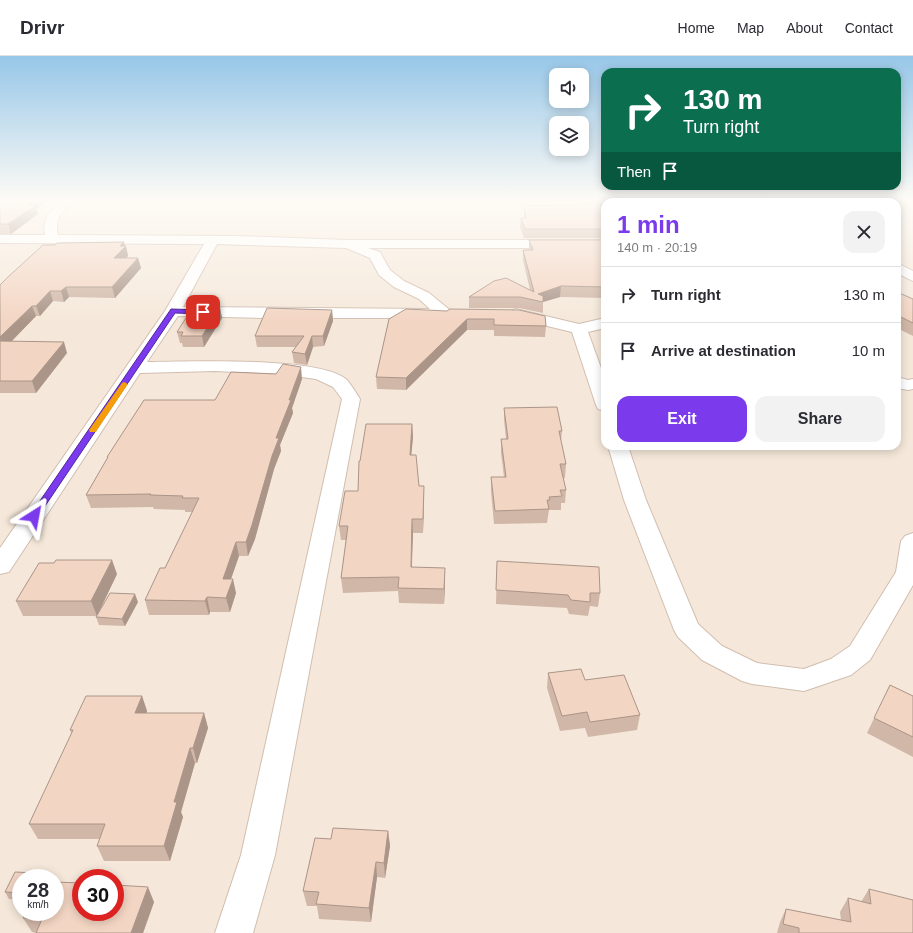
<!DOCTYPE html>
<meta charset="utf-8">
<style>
:root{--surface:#fff;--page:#f2f2f3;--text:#2b2b33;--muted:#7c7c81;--line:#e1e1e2;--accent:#7c3aed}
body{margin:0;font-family:Helvetica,sans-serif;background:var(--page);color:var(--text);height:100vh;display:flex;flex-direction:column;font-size:15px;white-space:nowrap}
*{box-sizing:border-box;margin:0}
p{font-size:13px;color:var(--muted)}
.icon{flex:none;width:22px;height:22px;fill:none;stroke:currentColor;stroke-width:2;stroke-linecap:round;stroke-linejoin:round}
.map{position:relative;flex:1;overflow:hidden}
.drawer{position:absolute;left:601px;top:142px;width:300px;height:252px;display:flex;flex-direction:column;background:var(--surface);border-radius:12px;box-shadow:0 2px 10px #0003}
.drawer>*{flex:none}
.banner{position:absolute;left:601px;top:12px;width:300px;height:122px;border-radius:12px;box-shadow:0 2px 10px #0003;background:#0b6e4f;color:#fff;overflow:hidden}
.tools{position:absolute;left:549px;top:12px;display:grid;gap:8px}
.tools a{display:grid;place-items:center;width:40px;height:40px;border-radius:8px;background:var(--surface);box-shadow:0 2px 10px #0003;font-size:20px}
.speed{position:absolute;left:12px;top:813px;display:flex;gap:8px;font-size:20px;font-weight:700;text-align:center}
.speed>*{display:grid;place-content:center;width:52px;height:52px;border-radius:50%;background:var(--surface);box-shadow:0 2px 10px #0003;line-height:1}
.speed small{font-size:10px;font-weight:400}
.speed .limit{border:6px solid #d22;background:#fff;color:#111}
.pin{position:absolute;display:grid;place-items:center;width:34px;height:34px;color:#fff;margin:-17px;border-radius:8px;box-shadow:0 2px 6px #0006}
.me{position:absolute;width:44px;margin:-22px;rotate:34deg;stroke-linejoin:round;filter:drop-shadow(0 0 3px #0008)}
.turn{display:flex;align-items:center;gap:14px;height:84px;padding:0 16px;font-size:18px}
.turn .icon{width:52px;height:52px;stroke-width:2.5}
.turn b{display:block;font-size:28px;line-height:34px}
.then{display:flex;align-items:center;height:38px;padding:0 16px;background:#0003;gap:8px;font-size:15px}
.round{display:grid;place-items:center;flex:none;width:42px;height:42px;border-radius:12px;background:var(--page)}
.overview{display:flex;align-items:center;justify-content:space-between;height:68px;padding:0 16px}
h1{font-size:24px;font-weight:600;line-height:30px;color:var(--accent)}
.button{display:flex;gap:8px;margin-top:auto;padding:8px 16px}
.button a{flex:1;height:46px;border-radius:12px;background:var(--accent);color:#fff;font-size:16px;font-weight:600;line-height:46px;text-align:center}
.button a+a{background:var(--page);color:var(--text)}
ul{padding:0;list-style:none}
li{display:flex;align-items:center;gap:12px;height:56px;padding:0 16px;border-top:1px solid var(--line)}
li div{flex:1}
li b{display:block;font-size:15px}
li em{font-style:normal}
header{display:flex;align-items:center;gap:24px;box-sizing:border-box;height:56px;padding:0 20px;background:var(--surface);border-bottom:1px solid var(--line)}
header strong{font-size:19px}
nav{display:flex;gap:22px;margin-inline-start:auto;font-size:14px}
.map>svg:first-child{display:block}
</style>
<header>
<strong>Drivr</strong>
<nav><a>Home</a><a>Map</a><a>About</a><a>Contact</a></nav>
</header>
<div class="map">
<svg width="913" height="877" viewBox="0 0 913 877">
<rect width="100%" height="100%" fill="#fdf6ec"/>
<!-- residential -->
<path fill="#f5e8da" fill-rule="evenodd" d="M0,144H913V877H0ZM605,146H897V390H605ZM21,822H55V856H21ZM81,822H115V856H81Z"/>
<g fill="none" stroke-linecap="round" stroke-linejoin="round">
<!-- minor casing -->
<g stroke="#d1beb0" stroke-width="2">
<path id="minor" d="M62,144H74C63,158 54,159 58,179L238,180L345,184H605V192H368L380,196L390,214L404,225L429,237L451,255L453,258L451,261C444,263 440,262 435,258L433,260L428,262H263L178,260L147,306C186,306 318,300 346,323C351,328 356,337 360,343L275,799L253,877H215L241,799L342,343L333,331L316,323L279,318L215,315L140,317L9,516L0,518V492L165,255L204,188L0,187V179H45C42,163 50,155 62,144ZM217,188L346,192L370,202L379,219L394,231L419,243L430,253L183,251Z
M698,144H710L711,146H699Z
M851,144H863V146H851Z
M897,207L913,215V225L897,217Z
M516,253L579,268L605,262V272L588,276L605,323V355L598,353L596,349L572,276L510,261L508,258L510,255Z
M897,321L908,324L913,323V333L908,334L897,332Z
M608,390H628L646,444L698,568L722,590L757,607L804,613L831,603L850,590L896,516L901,485L905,480L913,477V529L870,604L851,619L804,635L752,628L742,625L702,604L678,581L674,574L624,444Z"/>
</g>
<!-- minor -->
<use href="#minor" fill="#fff" fill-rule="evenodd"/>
</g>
<!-- wall -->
<path fill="#d1b7a8" d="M0,144L36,153L38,158L11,178H0Z
M728,144H814L815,145L814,146H730Z
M605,148V182H524L520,171L521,162H524V150Z
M529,184H605V242L560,241L543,246V257L519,252H469V241L530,234L523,204V194H529Z
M125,190H126L128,200L126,202H138L141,212L115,242L69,241L64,246L53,245L40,260H36L12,285L67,297L36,337H0V229Z
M897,236L913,243V280L897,272Z
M220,252L222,262L204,291H183L182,287H180L177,276Z
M332,254L333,265L324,290L313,291L307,309L294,307L292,296L296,291H257L255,280Z
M545,260L546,270L545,281L494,280V274H467L406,334L377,333L376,321L389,263Z
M302,323L292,352L293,357L280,389L281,395L274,413L255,483L248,500H239L231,523L236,537L230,556H210L209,559H149L145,544L165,512L193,456H185V454L154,453L153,451L91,452L86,439L107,403V401L215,344Z
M504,352L562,375L561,385L566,408L565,422H563L566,434L565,447H561V454H549L547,467L494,468L491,435V421H504L501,397V383H506L504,364Z
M412,368L413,381L411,399L419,430H424V444L423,477H413L412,511L445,527L444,548L399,547L398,535L343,537L341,522L346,484H341L339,470L358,435L360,405Z
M497,505L600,537L598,551L590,550L588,560L569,558L567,552L496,548Z
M117,518L97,560H23L16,545Z
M138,546L125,570L99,569L96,561Z
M548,617L585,624L640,659L637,674L588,681L585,672L560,675L547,632Z
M890,629L913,640V701L867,677Z
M142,640L147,655V657H204L208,672L197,707H195L181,756L183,761L170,805H104L97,790L100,783H38L29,768L72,678L70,674Z
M388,775L390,790L385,822L377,821L371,866L319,863L317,850H307L303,835L331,783Z
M21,822V844L9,843L5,836Z
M869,833L913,877H777L780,866L786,853L841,864L840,856L848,842L861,846Z
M154,846L143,877H36L32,876L23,862Z"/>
<!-- shaded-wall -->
<path fill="#aa9588" d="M34,144H49L36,153L38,158L11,178L8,168L26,149Z
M124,186L125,191L126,190L128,200L116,212L114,202L120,190Z
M138,202L141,212L115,242L112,231Z
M561,230L560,241L543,246L538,238Z
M66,231L69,241L64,246L61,235Z
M50,235L53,245L40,260L36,250Z
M32,250L36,260L1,296L0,281Z
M220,252L222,262L204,291L202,280Z
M332,254L333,265L324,290L323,280Z
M467,263V274L406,334V322Z
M312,280L313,291L307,309L305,298Z
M64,286L67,297L36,337L32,325Z
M301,311L302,323L292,352L293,357L280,389L281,395L274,413L255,483L248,500L246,486L276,382Z
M412,368L413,381L410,413V399Z
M424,430V444L423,477V463Z
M412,463L413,477L411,526V511Z
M236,486L239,500L226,537L223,523Z
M112,504L117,518L97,560L91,545Z
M445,512V527L444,548V533Z
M233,523L236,537L230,556L226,542Z
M135,538L138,546L125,570L122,563Z
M207,541L210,556L209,559L205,545Z
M142,640L147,655L141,672L135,657Z
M204,657L208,672L197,707L193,692Z
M190,692L195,707L181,756L183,761L170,805L164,790L174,746Z
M388,775L390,790L385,822L384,807Z
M376,806L377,821L371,866L369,852Z
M35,817L38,822H33Z
M148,831L154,846L143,877H131Z"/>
<!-- building -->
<path fill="#f3d5c3" stroke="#aa9588" d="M0,144H34L26,149L35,150L8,168H0Z
M756,144H814L815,145H803L804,146H766L765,144Z
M605,148V173H525L521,162H526L524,150Z
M529,184H605V231L561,230L538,238L543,240V246L520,241H469L494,225L506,222L534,236L523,194H533Z
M124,186L120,190H126L114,202H138L112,231H66L61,235H50L36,250H32L0,281V229L8,221L43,189H55L57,187Z
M897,236L913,243V267L897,259Z
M193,251L220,252L202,280H181L183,276H177Z
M267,252L332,254L323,280H312L305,298L292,296L304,280H255Z
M406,253L447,255L450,253L519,254L545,260L546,270L494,269V263H467L406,322L376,321L389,263Z
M0,285L64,286L32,325H0Z
M283,308L301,311L289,344H291L276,382H279L272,400L252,469L246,486H236L223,523H233L226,542L207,541L205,545L145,544L160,512H165L199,442H182L183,440L150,439L151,438L86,439L108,401H107L144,344H215L231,316L276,318Z
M557,351L562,375H559L566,408H560L566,434H560L562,440L549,441L550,444H547L549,453L495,455L491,421H506L501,383H508L504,352Z
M366,368H412L410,399H416L419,430H424L423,463H412L411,511L445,512L444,533L398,532L399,521L341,522L348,470H339L345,435H358L359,405H360Z
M56,504H112L91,545H16L39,507H54Z
M497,505L599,511L600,537H590V546L571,544L568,539L496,534Z
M110,537L135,538L122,563L96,561Z
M581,613L585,624L624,619L640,659L590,666L587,656L562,660L548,617Z
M890,629L913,640V681L874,662Z
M86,640H142L135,657H204L193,692H190L174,746H177L164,790H97L105,768H29L73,674H70Z
M333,772L388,775L384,807L376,806L369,852L316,848L319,836L303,835L315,782L331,783Z
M15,816L35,817L33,822H21V837L5,836Z
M55,826L81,827V856H115V829L148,831L131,877H36L42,863L23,862L25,856H55Z
M869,833L913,844V877H799V872L783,868L786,853L851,866L848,842L871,848Z"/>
<!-- sky -->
<linearGradient id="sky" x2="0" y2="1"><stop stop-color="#97c7e8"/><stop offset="0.54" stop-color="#fefbf6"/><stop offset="1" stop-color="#fefbf6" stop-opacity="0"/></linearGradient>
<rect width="913" height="267" fill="url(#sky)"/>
<!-- route -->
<path fill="#7c3aed" stroke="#51269a" d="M171,253L203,254L206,256L203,258L175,257L37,462H31L29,460L31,458Z"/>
<!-- slow -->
<path fill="#f59e0b" d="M124,326L128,328L97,374L96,376H90L89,374L122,327Z"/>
</svg>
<div class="tools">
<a><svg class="icon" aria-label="sound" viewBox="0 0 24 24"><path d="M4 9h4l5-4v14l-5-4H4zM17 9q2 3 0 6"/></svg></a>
<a><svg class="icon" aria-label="layers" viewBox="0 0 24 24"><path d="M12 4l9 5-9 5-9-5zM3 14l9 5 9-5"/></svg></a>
</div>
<div class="speed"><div>28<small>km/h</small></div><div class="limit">30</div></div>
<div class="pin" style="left:203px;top:256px;background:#d93025"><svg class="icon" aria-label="arrive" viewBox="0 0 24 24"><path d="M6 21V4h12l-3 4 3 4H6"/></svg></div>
<svg class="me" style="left:34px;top:460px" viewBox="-20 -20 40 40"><path d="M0-17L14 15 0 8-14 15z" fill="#7c3aed" stroke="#fff" stroke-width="4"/></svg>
<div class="banner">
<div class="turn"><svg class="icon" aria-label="right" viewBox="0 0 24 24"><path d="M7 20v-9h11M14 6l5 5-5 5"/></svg><div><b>130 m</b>Turn right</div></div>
<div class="then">Then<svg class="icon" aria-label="arrive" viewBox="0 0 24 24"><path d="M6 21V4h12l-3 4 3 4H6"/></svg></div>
</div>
<section class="drawer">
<div class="overview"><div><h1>1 min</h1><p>140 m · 20:19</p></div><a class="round"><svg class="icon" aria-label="close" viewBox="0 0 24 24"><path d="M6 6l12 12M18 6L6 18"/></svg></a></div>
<ul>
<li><svg class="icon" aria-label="right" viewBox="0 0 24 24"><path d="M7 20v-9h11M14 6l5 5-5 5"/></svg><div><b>Turn right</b></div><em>130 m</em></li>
<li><svg class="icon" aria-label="arrive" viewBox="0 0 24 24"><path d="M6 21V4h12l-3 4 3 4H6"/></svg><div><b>Arrive at destination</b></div><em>10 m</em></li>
</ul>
<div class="button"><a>Exit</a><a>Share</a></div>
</section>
</div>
